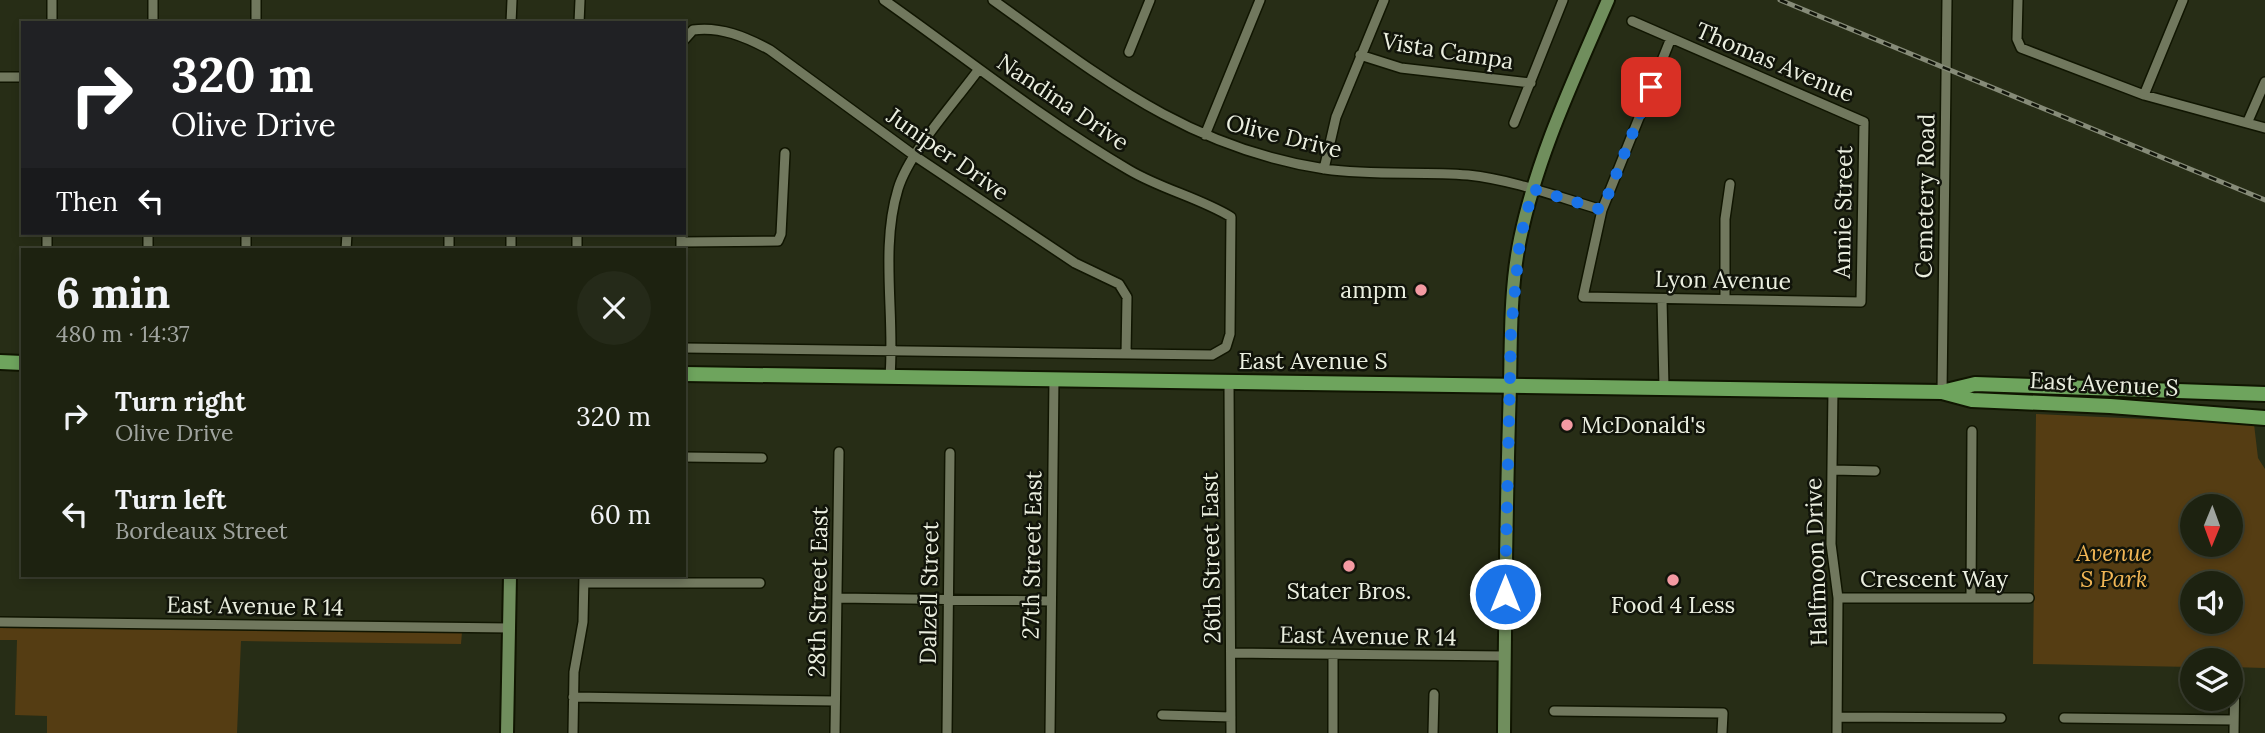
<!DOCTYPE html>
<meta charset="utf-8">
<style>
:root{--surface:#1d2210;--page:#252a19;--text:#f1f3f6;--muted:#a0a49f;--line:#3b3f30}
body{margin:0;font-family:Lora,serif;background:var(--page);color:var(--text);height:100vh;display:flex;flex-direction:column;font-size:26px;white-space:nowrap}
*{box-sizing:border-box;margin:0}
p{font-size:23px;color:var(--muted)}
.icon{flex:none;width:38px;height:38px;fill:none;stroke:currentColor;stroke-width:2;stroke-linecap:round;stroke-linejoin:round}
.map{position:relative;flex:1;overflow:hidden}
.details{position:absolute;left:21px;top:248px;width:665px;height:329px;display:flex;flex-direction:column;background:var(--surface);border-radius:0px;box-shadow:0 4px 10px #0003,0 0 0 2px var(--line)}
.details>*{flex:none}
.top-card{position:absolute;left:21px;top:21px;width:665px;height:214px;border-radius:0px;box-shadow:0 4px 10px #0003,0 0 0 2px var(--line);background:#202124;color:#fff;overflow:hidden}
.needle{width:46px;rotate:181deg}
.buttons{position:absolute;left:2180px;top:494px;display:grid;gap:14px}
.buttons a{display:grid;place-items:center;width:63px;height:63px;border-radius:50%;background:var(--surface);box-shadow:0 4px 10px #0003,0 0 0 2px var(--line);font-size:35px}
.pin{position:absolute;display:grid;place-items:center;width:60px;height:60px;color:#fff;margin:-30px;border-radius:14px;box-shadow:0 4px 10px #0006}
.me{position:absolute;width:77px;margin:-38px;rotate:0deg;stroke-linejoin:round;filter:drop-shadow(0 0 5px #0008)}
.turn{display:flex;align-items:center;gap:24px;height:147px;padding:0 35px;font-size:32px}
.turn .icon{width:91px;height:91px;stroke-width:2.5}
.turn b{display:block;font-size:49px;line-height:60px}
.then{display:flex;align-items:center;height:66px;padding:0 35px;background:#0003;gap:14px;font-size:26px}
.round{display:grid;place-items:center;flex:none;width:74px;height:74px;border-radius:37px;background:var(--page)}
.head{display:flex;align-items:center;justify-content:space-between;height:119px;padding:0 35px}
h1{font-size:42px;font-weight:700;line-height:52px}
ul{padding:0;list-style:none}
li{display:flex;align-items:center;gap:21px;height:98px;padding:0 35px}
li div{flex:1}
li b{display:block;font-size:26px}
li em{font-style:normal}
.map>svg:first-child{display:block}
</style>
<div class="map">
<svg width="2265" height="733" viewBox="0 0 2265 733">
<rect width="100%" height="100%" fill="#272d16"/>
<!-- green -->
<path fill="#553d13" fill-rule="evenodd" d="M2036,414L2254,424L2258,458L2265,469V668L2231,667V660H2193V667L2033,664ZM2193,506H2231V544H2193ZM2193,583H2231V621H2193Z
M0,628L462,632L461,644L241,641L237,733H47V716L15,715L17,640H0Z"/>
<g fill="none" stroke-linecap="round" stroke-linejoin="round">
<!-- street casing -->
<g stroke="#101501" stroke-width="12">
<path id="street" d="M993,0C1102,78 1188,148 1325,169C1373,176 1421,171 1468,175C1514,180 1558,197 1602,210
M2018,0L2017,39L2021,48L2144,95L2265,128
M1632,21L1864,122L1861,302L1583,297L1602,210L1671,38
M52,23V0
M153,23V0
M256,23V0
M511,23L512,0
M579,23L580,0
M684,40L693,30C720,26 746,37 770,50L915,156L1075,263L1119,284L1127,297L1126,354
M1129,52L1150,0
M1360,55L1401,68L1531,83
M0,77H23
M2144,95L2183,0
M2248,121L2265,82
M1514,123L1563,0
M1205,135L1260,0
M1324,169L1336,117L1384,0
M577,233V250
M681,242L778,241L781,234L785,153
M47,250V233
M148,250V233
M246,250V233
M346,250L347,233
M449,250V233
M511,250V233
M681,250V233
M1662,299L1664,387
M1725,299V219L1730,184
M684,348L1212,355L1226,347L1230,334L1231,217C1200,198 1161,189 1129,170C1043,120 965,57 884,0
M890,376C895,315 880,248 898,189C909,152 956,101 979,69
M1229,383L1231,733
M1833,390L1831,544L1838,598L1837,733
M1942,392L1947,0
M684,457L762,458
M1833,470L1875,471
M584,583H760
M837,598L1051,601
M1838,598H2029
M1971,598L1972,431
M0,622L510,628
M1232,653L1504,656
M573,697L835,701
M1554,711L1723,713L1722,733
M1162,715L1231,717
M1838,717L2001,718
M2064,718L2234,720
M573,733L574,672L583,622L584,576
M835,733L839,452
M947,733L950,453
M1050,733L1054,378
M1333,733V655
M1433,733L1434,694
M2234,733L2235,668"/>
</g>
<!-- secondary casing -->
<g stroke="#101501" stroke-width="16">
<path id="secondary" d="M507,733L510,576
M1504,733C1505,618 1506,503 1510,387C1511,338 1510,288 1520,239C1537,156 1575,77 1608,0"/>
</g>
<!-- primary casing -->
<g stroke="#101501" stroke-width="18">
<path id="primary" d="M0,362L23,363
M684,374L1942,392L1972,400L2110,406L2265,418
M1946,391L1975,384L2265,394"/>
</g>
<!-- street -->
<use href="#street" stroke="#71785e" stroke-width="9"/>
<!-- secondary -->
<use href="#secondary" stroke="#708e5d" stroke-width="12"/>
<!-- primary -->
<use href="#primary" stroke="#6ea45d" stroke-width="14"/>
<!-- rail casing -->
<g stroke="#868b78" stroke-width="5">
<path id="rail" d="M1780,0L2265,200"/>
</g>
<!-- rail -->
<use href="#rail" stroke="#11140a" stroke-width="2.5" stroke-dasharray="8" stroke-linecap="butt"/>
</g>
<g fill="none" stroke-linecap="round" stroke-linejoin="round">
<!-- route -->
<path stroke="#1a73e8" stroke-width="12" stroke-dasharray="0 21.6" d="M1505,594L1511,330L1520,239L1533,189L1602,210L1651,87"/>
</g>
<!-- markers -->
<g fill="#f49aa2" stroke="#11140a" stroke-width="2.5">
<circle cx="1421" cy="290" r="7"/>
<circle cx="1567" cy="425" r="7"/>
<circle cx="1349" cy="566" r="7"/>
<circle cx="1673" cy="580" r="7"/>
</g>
<g text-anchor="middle" stroke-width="5" stroke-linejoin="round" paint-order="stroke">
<!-- street labels -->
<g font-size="23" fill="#ebefe0" stroke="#11140a">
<text transform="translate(1448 51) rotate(9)" y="8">Vista Campa</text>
<text transform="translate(1775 62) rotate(23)" y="8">Thomas Avenue</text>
<text transform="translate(1063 102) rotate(34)" y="8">Nandina Drive</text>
<text transform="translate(1284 136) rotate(14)" y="8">Olive Drive</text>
<text transform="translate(948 154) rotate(35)" y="8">Juniper Drive</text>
<text transform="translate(1925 196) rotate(-89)" y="8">Cemetery Road</text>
<text transform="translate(1843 212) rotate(-89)" y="8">Annie Street</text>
<text transform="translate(1723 280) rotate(1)" y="8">Lyon Avenue</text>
<text x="1313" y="369">East Avenue S</text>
<text transform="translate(2104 384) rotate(3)" y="8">East Avenue S</text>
<text transform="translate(1032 555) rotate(-89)" y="8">27th Street East</text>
<text transform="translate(1211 558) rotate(-91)" y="8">26th Street East</text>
<text transform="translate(1816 562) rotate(-92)" y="8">Halfmoon Drive</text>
<text x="1934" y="587">Crescent Way</text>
<text transform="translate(818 592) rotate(-89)" y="8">28th Street East</text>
<text transform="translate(929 593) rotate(-89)" y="8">Dalzell Street</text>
<text transform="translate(255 606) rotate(1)" y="8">East Avenue R 14</text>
<text transform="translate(1368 636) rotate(1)" y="8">East Avenue R 14</text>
</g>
<!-- poi labels -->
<g font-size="23" fill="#ebefe0" stroke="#11140a">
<text x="1407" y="298" text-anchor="end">ampm</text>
<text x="1581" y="433" text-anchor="start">McDonald's</text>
<text x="1349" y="599">Stater Bros.</text>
<text x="1673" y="613">Food 4 Less</text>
</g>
<!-- park labels -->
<g font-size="23" font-style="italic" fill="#f1b655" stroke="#11140a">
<text x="2114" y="561">Avenue<tspan x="2114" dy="26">S Park</tspan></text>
</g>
</g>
</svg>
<div class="buttons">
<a><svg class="needle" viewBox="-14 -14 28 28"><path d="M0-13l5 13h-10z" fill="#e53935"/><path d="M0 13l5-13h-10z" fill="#a0a49f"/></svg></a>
<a><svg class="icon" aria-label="sound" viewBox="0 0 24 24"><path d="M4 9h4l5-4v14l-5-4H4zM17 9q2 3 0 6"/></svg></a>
<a><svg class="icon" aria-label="layers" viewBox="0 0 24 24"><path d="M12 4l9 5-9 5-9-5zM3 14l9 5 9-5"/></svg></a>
</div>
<div class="pin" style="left:1651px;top:87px;background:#d93025"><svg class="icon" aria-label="arrive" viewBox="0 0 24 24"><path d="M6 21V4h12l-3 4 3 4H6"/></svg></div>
<svg class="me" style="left:1505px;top:594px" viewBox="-20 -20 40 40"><circle r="17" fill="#1a73e8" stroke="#fff" stroke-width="3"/><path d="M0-11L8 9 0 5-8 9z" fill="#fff"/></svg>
<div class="top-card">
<div class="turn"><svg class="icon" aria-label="right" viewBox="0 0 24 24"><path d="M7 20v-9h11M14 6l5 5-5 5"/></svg><div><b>320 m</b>Olive Drive</div></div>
<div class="then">Then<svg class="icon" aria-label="left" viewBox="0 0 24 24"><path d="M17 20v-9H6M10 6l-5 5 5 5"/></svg></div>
</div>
<section class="details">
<div class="head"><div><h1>6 min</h1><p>480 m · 14:37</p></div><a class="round"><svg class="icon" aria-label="close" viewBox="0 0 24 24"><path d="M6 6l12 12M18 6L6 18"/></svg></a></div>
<ul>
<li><svg class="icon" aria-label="right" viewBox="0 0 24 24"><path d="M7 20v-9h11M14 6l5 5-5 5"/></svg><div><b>Turn right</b><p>Olive Drive</p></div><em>320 m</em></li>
<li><svg class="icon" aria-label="left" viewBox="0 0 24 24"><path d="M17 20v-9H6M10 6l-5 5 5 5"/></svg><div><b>Turn left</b><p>Bordeaux Street</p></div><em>60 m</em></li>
</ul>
</section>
</div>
